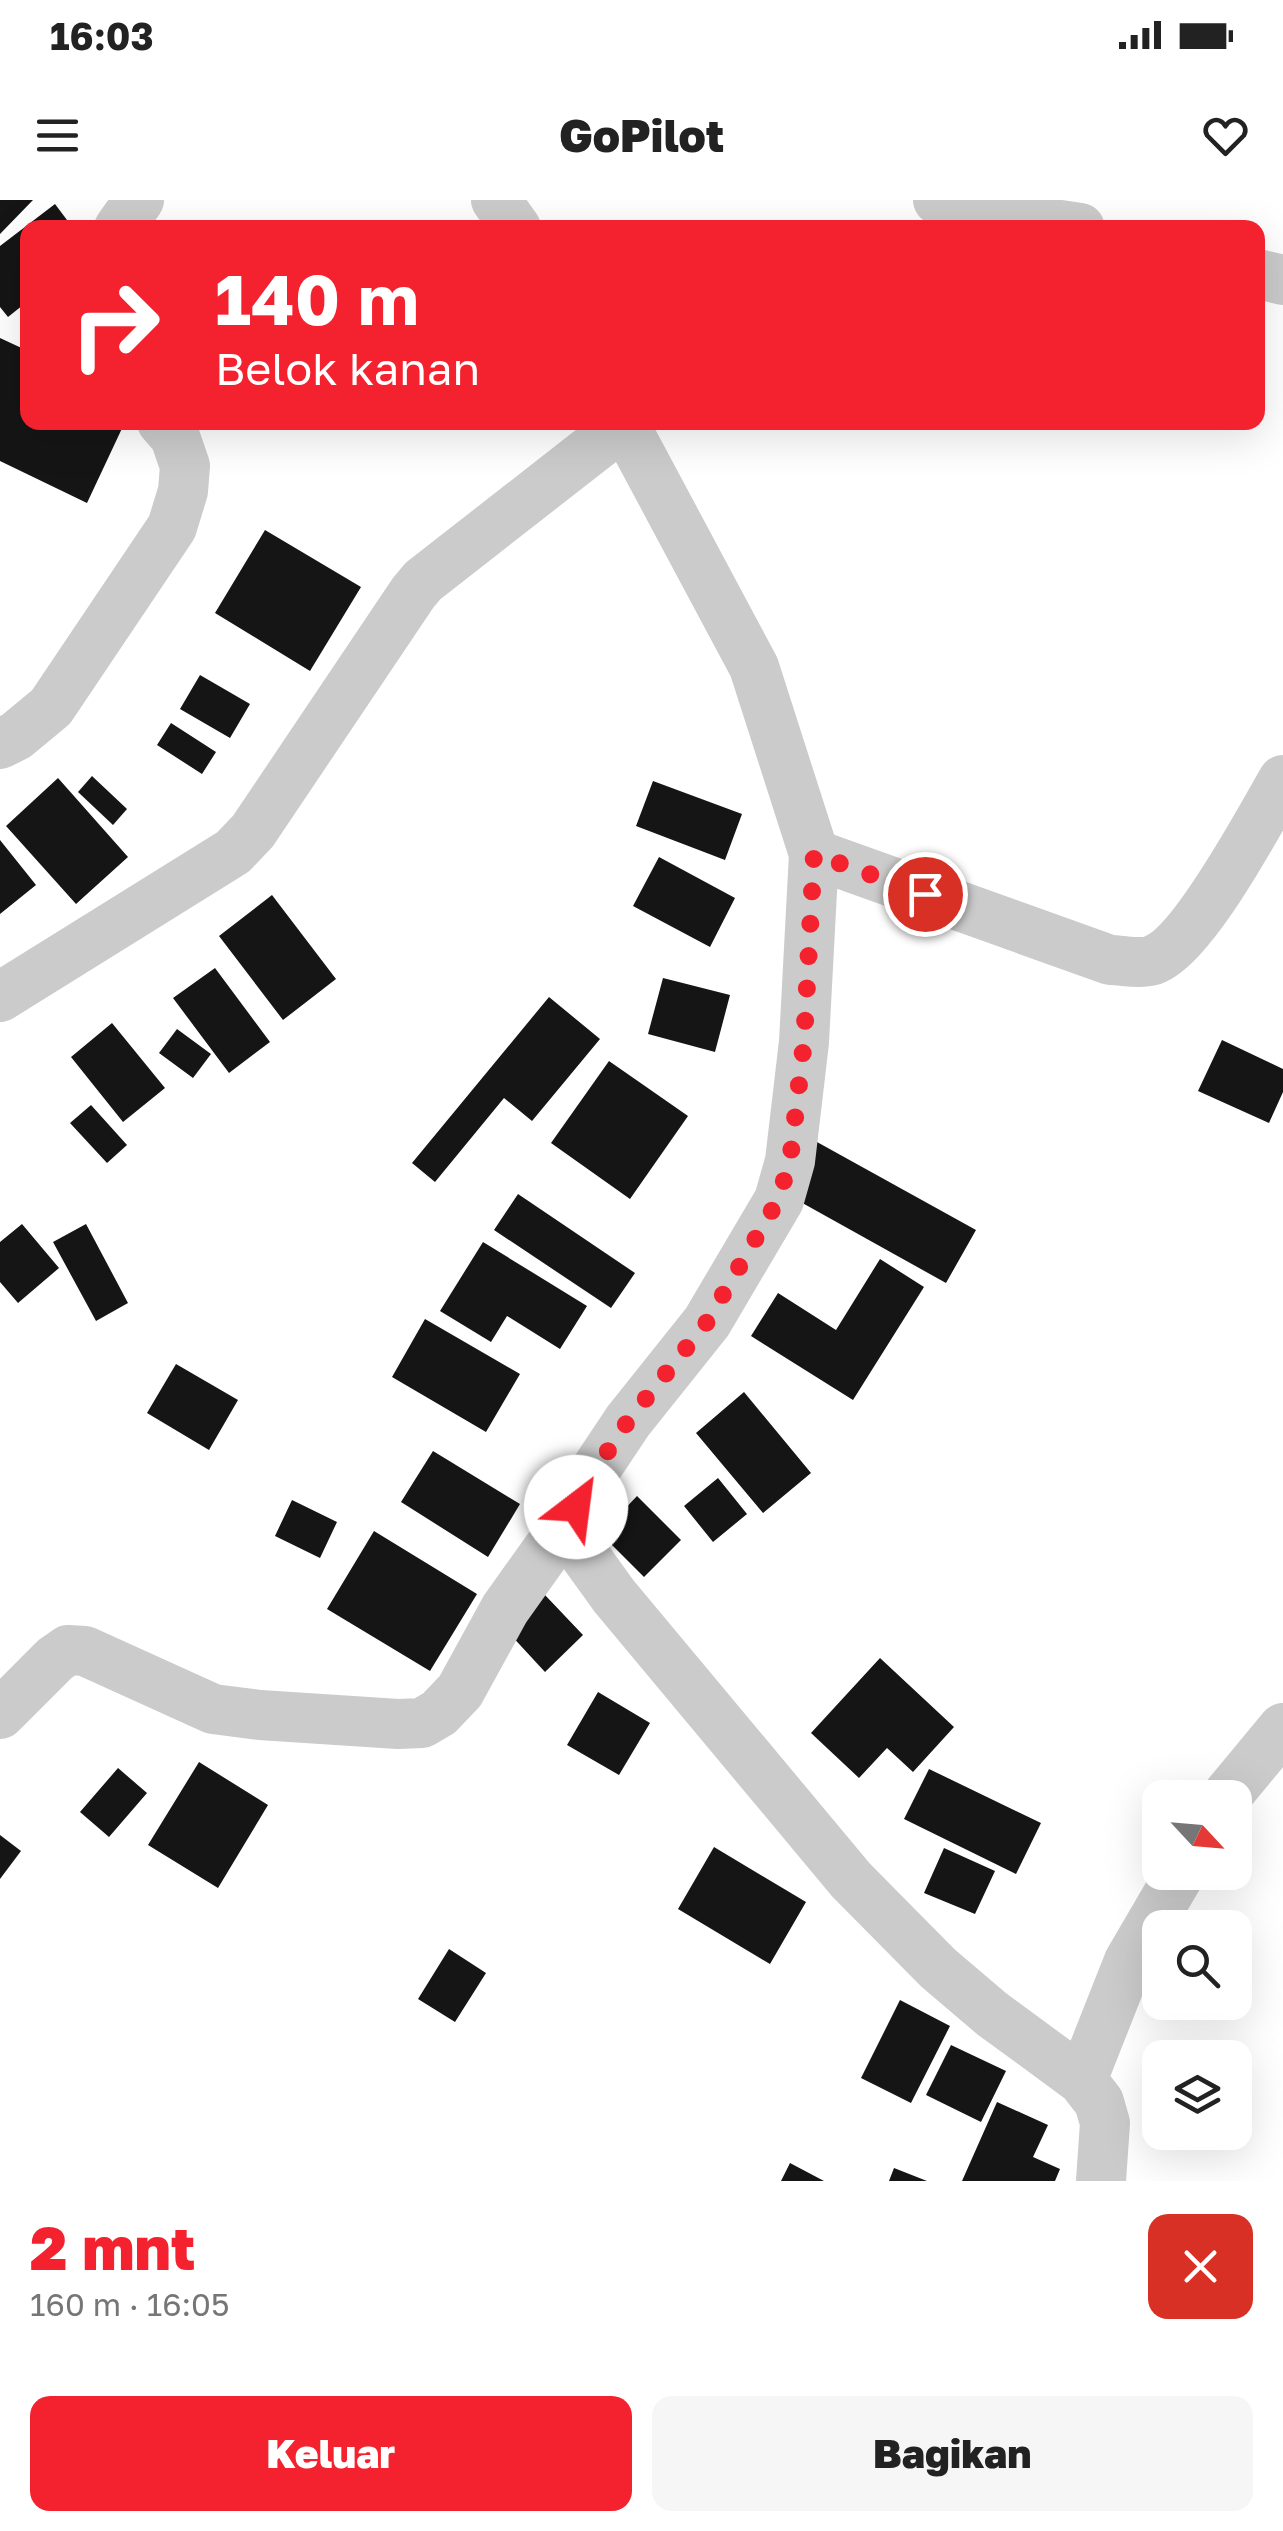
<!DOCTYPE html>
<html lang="id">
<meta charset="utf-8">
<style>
:root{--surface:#fff;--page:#f6f6f6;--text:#222;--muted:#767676;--accent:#f4222e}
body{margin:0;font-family:"Golos Text",sans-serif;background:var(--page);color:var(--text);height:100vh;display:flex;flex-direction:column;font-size:38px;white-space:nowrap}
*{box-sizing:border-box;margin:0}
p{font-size:32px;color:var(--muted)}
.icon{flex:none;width:55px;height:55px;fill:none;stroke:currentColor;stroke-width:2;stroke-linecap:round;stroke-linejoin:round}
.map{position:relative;height:1981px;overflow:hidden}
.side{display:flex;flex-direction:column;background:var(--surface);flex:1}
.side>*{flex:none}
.guide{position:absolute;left:20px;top:20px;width:1245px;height:210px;border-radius:20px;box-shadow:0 10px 40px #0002;background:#f4222e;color:#fff;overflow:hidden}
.needle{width:65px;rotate:116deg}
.controls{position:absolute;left:1142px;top:1580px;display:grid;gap:20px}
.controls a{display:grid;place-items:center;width:110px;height:110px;border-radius:20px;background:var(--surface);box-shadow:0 10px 40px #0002;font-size:50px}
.pin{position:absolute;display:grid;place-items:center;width:85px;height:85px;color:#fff;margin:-42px;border:5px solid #fff;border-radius:50%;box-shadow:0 2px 10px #0007}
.me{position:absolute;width:110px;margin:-55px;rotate:30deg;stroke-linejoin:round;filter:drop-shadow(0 0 8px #0008)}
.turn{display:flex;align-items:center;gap:35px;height:210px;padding:0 30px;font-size:45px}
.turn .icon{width:130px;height:130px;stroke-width:2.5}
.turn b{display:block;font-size:70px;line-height:85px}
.round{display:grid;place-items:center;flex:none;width:105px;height:105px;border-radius:20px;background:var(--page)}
.overview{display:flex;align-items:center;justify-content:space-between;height:170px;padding:0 30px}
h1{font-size:60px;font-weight:800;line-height:75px;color:var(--accent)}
.primary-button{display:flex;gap:20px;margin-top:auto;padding:20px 30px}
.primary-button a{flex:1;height:115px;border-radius:20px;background:var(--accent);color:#fff;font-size:40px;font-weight:800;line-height:115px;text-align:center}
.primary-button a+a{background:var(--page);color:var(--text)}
.status{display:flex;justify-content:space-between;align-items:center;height:70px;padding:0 50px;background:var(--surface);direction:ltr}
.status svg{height:28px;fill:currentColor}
header{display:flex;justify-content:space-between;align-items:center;height:130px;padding:0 30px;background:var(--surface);font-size:45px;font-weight:800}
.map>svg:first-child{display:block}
</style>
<div class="status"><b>16:03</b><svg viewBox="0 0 49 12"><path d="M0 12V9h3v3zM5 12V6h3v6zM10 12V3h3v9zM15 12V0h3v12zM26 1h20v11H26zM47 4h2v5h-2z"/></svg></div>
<header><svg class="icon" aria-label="menu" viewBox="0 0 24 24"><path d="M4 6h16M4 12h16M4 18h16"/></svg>GoPilot<svg class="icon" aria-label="heart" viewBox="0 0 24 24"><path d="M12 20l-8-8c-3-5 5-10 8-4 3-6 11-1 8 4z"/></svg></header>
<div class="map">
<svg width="1283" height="1981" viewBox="0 0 1283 1981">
<rect width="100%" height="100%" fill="#fff"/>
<!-- building -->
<path fill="#151515" d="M0,0H33L0,34Z
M55,4L73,28H28V101L8,117L0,107V46Z
M0,138L28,151V222H125L87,303L0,261Z
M265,330L361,387L310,471L215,413Z
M200,475L250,504L230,538L180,509Z
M171,523L216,552L202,574L157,545Z
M92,576L127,609L113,625L78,592Z
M58,578L128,657L76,704L6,626Z
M653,581L742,614L725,660L636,626Z
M0,640L36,685L0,714Z
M659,657L735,698L710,747L633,706Z
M272,695L336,779L283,820L219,736Z
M215,768L270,842L229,873L173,798Z
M663,778L730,795L715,852L648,834Z
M549,797L600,839L532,921L504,898L435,982L412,963Z
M112,823L165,888L123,922L71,857Z
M177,829L211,854L193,878L159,853Z
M1222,840L1283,869V892L1269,923L1198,891Z
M609,861L688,916L630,999L551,943Z
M91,905L127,945L107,963L70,923Z
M817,942L976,1030L946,1083L788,995Z
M518,994L635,1073L611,1108L494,1030Z
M22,1024L59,1068L18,1103L0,1082V1042Z
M86,1024L128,1103L96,1121L53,1042Z
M483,1042L587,1106L560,1149L507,1116L491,1142L440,1111Z
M880,1059L924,1087L853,1200L751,1136L778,1093L836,1130Z
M425,1119L520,1174L486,1232L392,1177Z
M176,1164L238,1200L209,1250L147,1213Z
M744,1192L811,1273L763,1313L696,1233Z
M433,1251L520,1304L488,1357L401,1302Z
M718,1278L747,1314L713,1342L684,1306Z
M637,1296L681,1340L644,1377L601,1334Z
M292,1300L337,1322L320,1358L275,1336Z
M374,1331L477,1394L430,1471L327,1409Z
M545,1395L583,1435L545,1472L507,1431Z
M880,1458L954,1527L913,1572L887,1548L859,1578L811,1533Z
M598,1492L650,1523L619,1575L567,1545Z
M199,1562L268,1605L218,1688L148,1645Z
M118,1568L147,1593L109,1637L80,1612Z
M929,1569L1041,1623L1016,1674L904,1619Z
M0,1635L21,1651L0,1679Z
M714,1647L806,1702L770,1764L678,1709Z
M944,1648L995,1671L975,1714L924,1693Z
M449,1749L486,1773L455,1822L418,1799Z
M900,1800L950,1826L911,1903L861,1878Z
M951,1845L1006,1871L981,1922L926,1895Z
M997,1902L1048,1925L1033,1957L1060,1969L1055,1981H962Z
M790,1963L824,1981H781Z
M894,1968L927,1981H889Z"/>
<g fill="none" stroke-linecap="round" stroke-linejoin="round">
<!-- minor -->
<path stroke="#cbcbcb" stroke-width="50" d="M496,0L516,28
M938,0L981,13L1080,28
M119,28L139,0
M1258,74L1283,80
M623,222L754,467L814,654L804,842L790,961L779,1000L707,1122L628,1221L580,1293L576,1307L573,1328L578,1346L614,1396L851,1680L938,1768L992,1814L1082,1880L1099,1902L1105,1923L1101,1981
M0,544L16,536L51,507L172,327L183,291L185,266L175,237L162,222
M814,654L1110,760C1122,760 1139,764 1150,761C1192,750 1260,619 1283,580
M0,797L233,652L253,631L413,393L423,381L624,224
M0,1514L55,1459L68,1450L85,1451L213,1509L260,1515L398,1524L422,1523L439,1513L460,1491L505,1409L547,1350L573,1328
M1225,1598L1283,1528
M1082,1880L1129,1761L1181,1672"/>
</g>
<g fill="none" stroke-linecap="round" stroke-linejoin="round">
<!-- route -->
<path stroke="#f4222e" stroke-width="18" stroke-dasharray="0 32.4" d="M576,1307L580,1293L628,1221L707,1122L778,1000L790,961L804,842L814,654L925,694"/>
</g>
</svg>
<div class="controls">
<a><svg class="needle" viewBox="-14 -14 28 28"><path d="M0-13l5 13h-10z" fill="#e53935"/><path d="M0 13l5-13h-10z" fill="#767676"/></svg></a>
<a><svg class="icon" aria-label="search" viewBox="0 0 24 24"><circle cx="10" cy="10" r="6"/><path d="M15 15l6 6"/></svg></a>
<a><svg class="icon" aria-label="layers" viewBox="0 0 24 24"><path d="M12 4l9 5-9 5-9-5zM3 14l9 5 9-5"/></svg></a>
</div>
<div class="pin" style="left:925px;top:694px;background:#d93025"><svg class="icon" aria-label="arrive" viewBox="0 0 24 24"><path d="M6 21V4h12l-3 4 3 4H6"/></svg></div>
<svg class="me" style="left:576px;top:1307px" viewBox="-20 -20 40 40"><circle r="19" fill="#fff"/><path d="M0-13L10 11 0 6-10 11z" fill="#f4222e"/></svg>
<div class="guide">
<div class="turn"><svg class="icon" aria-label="right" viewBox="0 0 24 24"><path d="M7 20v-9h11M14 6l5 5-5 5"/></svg><div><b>140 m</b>Belok kanan</div></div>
</div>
</div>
<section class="side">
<div class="overview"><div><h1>2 mnt</h1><p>160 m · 16:05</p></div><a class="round" style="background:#d93025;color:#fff"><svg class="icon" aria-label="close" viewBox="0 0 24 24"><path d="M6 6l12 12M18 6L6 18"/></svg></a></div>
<div class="primary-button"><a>Keluar</a><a>Bagikan</a></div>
</section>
